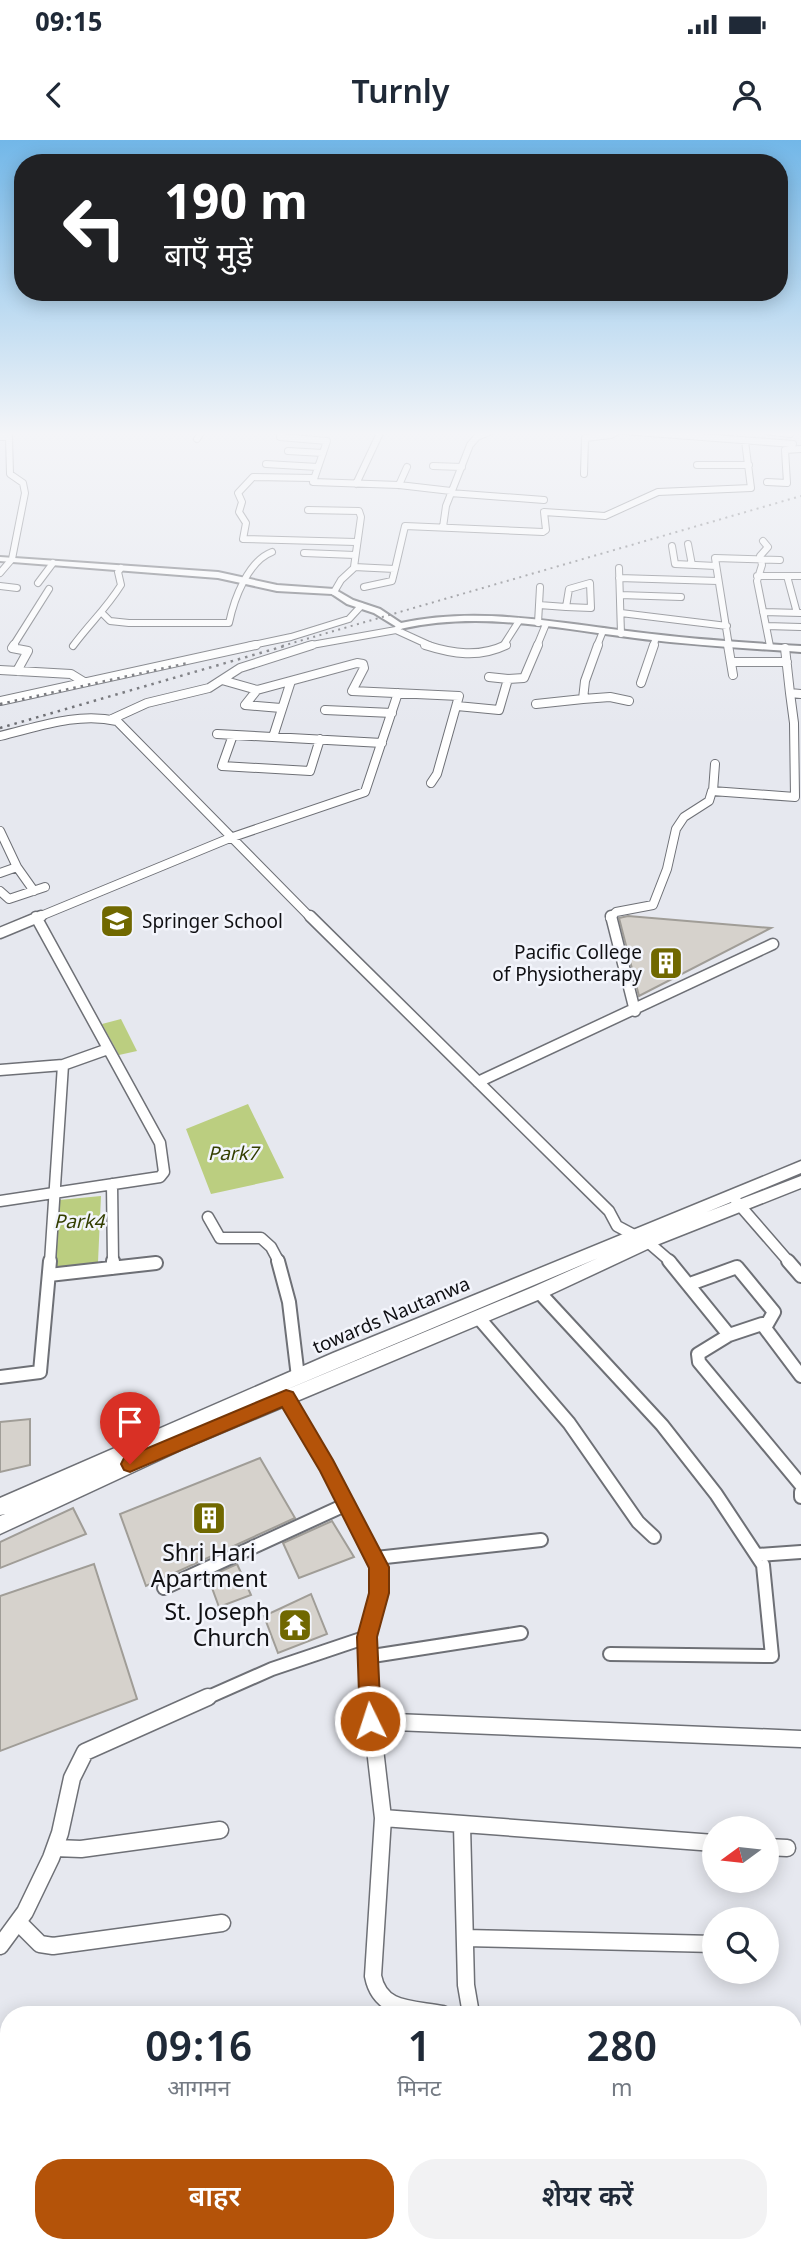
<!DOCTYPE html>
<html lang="hi">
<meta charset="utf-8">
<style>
:root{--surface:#fff;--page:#f2f2f3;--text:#1f2937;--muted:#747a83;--accent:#b45309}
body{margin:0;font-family:Georgia,"Noto Sans Devanagari",serif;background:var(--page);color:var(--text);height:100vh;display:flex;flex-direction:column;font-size:26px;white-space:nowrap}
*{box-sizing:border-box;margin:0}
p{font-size:23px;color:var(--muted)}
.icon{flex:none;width:38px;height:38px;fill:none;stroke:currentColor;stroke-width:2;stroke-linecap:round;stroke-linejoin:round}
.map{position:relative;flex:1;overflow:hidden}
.side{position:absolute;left:0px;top:1866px;width:802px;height:247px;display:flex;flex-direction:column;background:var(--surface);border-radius:28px 28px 0 0;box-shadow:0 4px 18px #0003}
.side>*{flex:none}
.top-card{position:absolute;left:14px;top:14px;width:774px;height:147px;border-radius:28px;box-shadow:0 4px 18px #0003;background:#202124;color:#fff;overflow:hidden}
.needle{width:46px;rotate:255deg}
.tools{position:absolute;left:702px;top:1676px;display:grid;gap:14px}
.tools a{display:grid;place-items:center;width:77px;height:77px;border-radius:50%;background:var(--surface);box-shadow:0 4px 18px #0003;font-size:35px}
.pin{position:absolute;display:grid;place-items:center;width:60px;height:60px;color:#fff;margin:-72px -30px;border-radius:50% 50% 50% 0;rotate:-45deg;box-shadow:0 0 7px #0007}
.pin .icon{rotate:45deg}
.me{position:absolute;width:77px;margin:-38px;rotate:356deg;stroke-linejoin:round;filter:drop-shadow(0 0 5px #0008)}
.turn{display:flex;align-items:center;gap:24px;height:147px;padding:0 35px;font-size:32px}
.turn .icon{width:91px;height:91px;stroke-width:2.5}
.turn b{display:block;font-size:49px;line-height:60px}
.eta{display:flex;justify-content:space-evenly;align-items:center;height:119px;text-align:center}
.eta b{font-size:42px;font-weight:600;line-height:49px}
.button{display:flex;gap:14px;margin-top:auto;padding:14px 35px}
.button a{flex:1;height:80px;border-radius:28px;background:var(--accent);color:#fff;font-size:28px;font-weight:600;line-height:80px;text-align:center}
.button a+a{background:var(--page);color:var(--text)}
.status{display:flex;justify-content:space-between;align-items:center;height:49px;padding:0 35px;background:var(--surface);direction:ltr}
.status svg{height:19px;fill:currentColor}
header{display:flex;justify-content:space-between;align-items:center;height:91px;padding:0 35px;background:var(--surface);font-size:32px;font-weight:600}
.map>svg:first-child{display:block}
</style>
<div class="status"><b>09:15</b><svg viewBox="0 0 49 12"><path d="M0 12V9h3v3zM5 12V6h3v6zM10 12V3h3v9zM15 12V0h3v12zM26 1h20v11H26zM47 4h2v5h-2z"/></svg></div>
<header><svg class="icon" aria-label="back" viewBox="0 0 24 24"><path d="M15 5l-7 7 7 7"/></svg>Turnly<svg class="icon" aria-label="person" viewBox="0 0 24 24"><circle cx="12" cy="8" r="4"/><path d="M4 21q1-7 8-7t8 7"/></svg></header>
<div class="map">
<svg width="801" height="2112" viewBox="0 0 801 2112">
<rect width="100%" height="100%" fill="#e6e8ef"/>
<!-- green -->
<path fill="#bbce80" d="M121,879L137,911L119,915L102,884Z
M248,964L284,1038L211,1054L186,989Z
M101,1056L98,1122L56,1127L59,1060Z"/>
<!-- building -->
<path fill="#d6d2cc" stroke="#a09d97" stroke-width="2" d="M628,776L771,788L639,856L619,778Z
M30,1279V1325L0,1332V1282Z
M260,1318L295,1378L146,1446L120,1374Z
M73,1368L86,1394L0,1428V1402Z
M332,1381L354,1417L299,1438L283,1403Z
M94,1424L137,1559L0,1611V1456Z
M237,1424L251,1455L219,1467L208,1437Z
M311,1454L327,1494L278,1513L264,1476Z"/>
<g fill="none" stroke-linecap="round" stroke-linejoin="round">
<!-- street-far4 casing -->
<g stroke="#6e7076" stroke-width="8">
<path id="street-far4" d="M280,291V297L327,301L313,342L399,345L451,351
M624,291L793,304
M765,291L790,294
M0,297H9L10,334L23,343L25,353L12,419L0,433
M197,299L202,291
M288,311L323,313
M266,324L318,327
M697,325H749
M433,326L462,327
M584,334L585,298L611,295L617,291
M313,338L253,337L238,353L242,362L239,372L246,383L243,399L356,402
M767,342L787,343L785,310L801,309
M356,344L381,291
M399,345L407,327
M450,353L544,360
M308,370L359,371L361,377L354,427L395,429L405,386L543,392L546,390L544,372L605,376L658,352L751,348L745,301
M443,387L446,366L470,305L477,297L491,291
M763,401L768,407L760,416L762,425L757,441L770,506
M688,404L692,425
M672,406L675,424L716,426
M304,413L355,415
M619,428L621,494
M757,436H801
M787,436L797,473
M619,438L718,441
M38,443L53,423
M590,443L591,468L566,467L569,449Z
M0,446L17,448
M364,447L392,441L395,429
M334,452L341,440L355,427
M620,455L681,457
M539,465L566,467
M763,472L801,473
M621,473L727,486
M103,474L110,481L129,483H229C234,459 248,421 272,412
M538,483L540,447
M400,486L396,490L431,506
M766,486L801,487
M13,506L49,449
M73,506C90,483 106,469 121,445L118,432L121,428
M248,506L291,497L349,479L361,466
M306,506L396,490
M503,506L519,481
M537,506L546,484
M597,506L603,491
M653,506L656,498
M729,506L715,418L780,420"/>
</g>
<!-- street-far3 casing -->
<g stroke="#6e7076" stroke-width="10">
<path id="street-far3" d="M14,505L12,508L28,511L17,531
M425,505C453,514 479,518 506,505
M728,505L733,535
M785,508L790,553L801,554
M732,522H787
M0,530L71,534L84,542
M489,537L508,539
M222,540L257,550L357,523L363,524L364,528L352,551L459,556L437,634L431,643
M641,543L654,505
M257,550L245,565L281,568
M583,559L610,557L629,561
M0,561L256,505
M536,564L583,559L585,541L598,505
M457,566L499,570L508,539L524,538L538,505
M325,570L392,573
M112,579L147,563L209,548L240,528L312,505
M217,594L382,603
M233,595L222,626L310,631L320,599
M0,596C38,587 77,572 117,581L311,778
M273,597L291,541
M713,651L715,624
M0,691L17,727
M0,733L17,727L34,751
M0,751L9,759L45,747
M36,778L230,698L365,652L398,553
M610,778L616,772L653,765L667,729L676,689L684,677L709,661L712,651L795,657L794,583L790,553"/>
</g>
<!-- street-far2 casing -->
<g stroke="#6e7076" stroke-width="13">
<path id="street-far2" d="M310,776L609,1071L617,1086L649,1103L671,1122
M611,776L635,871
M0,793L41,776
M0,930L63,925L108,909
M478,942L773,804
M112,1044L113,1122
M0,1061L160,1037L164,1032L160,1003L36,777
M736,1061L789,1122
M208,1077L220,1098H261L271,1107L279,1122
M50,1122L63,925"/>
</g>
<!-- street-far1 casing -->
<g stroke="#6e7076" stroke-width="16">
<path id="street-far1" d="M113,1121V1128
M278,1121L289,1162L298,1237
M669,1121L729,1195
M788,1121L801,1136
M49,1135L156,1123
M690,1144L737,1127L774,1172L766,1186
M539,1152L662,1285L716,1354L763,1425L772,1516L610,1514
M478,1177L569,1283L638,1382L654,1397
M801,1236L762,1184L729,1195L698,1214L699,1222L801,1345
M0,1237L40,1232L50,1121
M286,1258L327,1325L379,1428L378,1453L367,1497L369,1559
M801,1352V1357
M757,1415L801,1412
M376,1418L541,1400
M164,1448L347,1364
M366,1517L521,1493
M204,1559L272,1529L367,1497"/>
</g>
<!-- street casing -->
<g stroke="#6e7076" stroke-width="19">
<path id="street" d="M369,1557L383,1678L714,1703
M370,1581L801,1599
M383,1678L373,1836C380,1872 412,1868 443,1874
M462,1685L466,1845L471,1874
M766,1707L787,1708
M55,1708L81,1709L220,1690
M20,1784L40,1804L53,1806L222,1783
M465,1798L714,1804
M0,1806L25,1772L51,1718L60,1693L72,1638L85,1612L208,1557
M508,2104L509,2112
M174,2112L175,2104"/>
</g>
<!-- secondary casing -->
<g stroke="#6e7076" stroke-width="4">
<path id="secondary" d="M0,417L218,432L277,445L334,449L353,460L380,469L401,483C479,466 557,483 635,492C690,499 746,503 801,506V512C746,508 690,505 635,498C556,488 479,471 400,489L374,473L347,464L332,454L277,451L218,438L0,421Z"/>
</g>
<!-- primary casing -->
<g stroke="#6e7076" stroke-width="3">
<path id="primary" d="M801,1021V1033L707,1072L801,1036V1048L654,1106L545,1157L185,1308L0,1394V1376L5,1374L0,1375V1358L333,1213ZM598,1118L533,1147L276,1254Z"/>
</g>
<!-- street-far4 -->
<use href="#street-far4" stroke="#fff" stroke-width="6"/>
<!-- street-far3 -->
<use href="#street-far3" stroke="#fff" stroke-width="8"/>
<!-- street-far2 -->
<use href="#street-far2" stroke="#fff" stroke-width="10"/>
<!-- street-far1 -->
<use href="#street-far1" stroke="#fff" stroke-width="12"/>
<!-- street -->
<use href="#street" stroke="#fff" stroke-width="16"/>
<!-- secondary -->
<use href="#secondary" fill="#fff" fill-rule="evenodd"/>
<!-- primary -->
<use href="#primary" fill="#fff" fill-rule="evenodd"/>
<!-- rail-far1 -->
<path stroke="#6a6b70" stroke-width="2" stroke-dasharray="2 4.5" stroke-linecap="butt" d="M282,506L801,356"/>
<!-- rail -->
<path stroke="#6a6b70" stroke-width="2.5" stroke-dasharray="2.5 5" stroke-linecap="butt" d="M0,564L188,523
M0,588L288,505"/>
</g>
<!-- sky -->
<linearGradient id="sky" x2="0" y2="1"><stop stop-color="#72b7e8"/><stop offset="0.5" stop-color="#f4f5f8"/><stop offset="1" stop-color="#f4f5f8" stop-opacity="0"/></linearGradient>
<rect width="801" height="587" fill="url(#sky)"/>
<!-- route -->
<path fill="#b45309" stroke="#753606" stroke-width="2" d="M286,1250L293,1252L333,1320L389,1427V1453L377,1497L381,1581L378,1589L370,1592L363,1589L360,1581L357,1497L369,1453V1428L320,1331L282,1267L130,1332L124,1330L121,1324L124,1318Z"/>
<!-- icons -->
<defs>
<g id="school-square" transform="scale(1.75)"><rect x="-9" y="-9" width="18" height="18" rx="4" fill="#706800" stroke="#f3f5fc"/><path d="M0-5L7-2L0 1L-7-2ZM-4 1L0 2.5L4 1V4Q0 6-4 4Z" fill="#fff"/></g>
<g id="building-square" transform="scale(1.75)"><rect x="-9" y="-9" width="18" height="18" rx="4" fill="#706800" stroke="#f3f5fc"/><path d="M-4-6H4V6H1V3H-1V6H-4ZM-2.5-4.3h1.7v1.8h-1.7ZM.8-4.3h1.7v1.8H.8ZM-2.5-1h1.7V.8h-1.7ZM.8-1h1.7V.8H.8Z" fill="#fff"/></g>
<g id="temple-square" transform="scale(1.75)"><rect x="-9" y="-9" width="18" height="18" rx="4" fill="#706800" stroke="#f3f5fc"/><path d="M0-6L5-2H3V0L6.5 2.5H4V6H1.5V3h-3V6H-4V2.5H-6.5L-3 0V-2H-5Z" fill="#fff"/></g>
</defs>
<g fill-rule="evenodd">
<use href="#school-square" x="117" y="781"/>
<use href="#building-square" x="666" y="823"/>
<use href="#building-square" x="209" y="1378"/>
<use href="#temple-square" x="295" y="1485"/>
</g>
<g text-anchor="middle" stroke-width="5" stroke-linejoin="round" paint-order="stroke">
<!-- poi labels -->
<g font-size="19" fill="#101013" stroke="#f3f5fc" text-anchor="start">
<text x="142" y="788">Springer School</text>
<text x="642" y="819" text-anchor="end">Pacific College<tspan x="642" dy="22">of Physiotherapy</tspan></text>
</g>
<!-- park labels -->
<g font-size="19" font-style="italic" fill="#333e00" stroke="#f3f5fc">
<text x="233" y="1020">Park7</text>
<text x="79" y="1088">Park4</text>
</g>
<!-- street labels -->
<g font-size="19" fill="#101013" stroke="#f3f5fc">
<text transform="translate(391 1175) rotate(-23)" y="7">towards Nautanwa</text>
</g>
<!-- near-poi labels -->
<g font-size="23" fill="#101013" stroke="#f3f5fc">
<text x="209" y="1421">Shri Hari<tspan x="209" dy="26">Apartment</tspan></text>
<text x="270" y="1480" text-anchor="end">St. Joseph<tspan x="270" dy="26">Church</tspan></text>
</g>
</g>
</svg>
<div class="tools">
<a><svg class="needle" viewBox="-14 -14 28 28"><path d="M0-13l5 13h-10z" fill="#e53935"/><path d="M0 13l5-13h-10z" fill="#747a83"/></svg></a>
<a><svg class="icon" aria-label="search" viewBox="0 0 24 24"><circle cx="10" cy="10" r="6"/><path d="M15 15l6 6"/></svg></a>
</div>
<div class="pin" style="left:130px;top:1324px;background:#d93025"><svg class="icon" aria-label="arrive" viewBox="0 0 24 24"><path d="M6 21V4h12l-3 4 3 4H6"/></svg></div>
<svg class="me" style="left:370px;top:1581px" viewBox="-20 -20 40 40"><circle r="17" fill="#b45309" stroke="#fff" stroke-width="3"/><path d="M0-11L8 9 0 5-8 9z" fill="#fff"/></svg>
<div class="top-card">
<div class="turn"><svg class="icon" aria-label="left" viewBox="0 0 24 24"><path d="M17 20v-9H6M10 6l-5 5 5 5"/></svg><div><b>190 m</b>बाएँ मुड़ें</div></div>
</div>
<section class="side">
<div class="eta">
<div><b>09:16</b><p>आगमन</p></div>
<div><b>1</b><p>मिनट</p></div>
<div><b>280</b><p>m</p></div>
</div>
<div class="button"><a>बाहर</a><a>शेयर करें</a></div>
</section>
</div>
